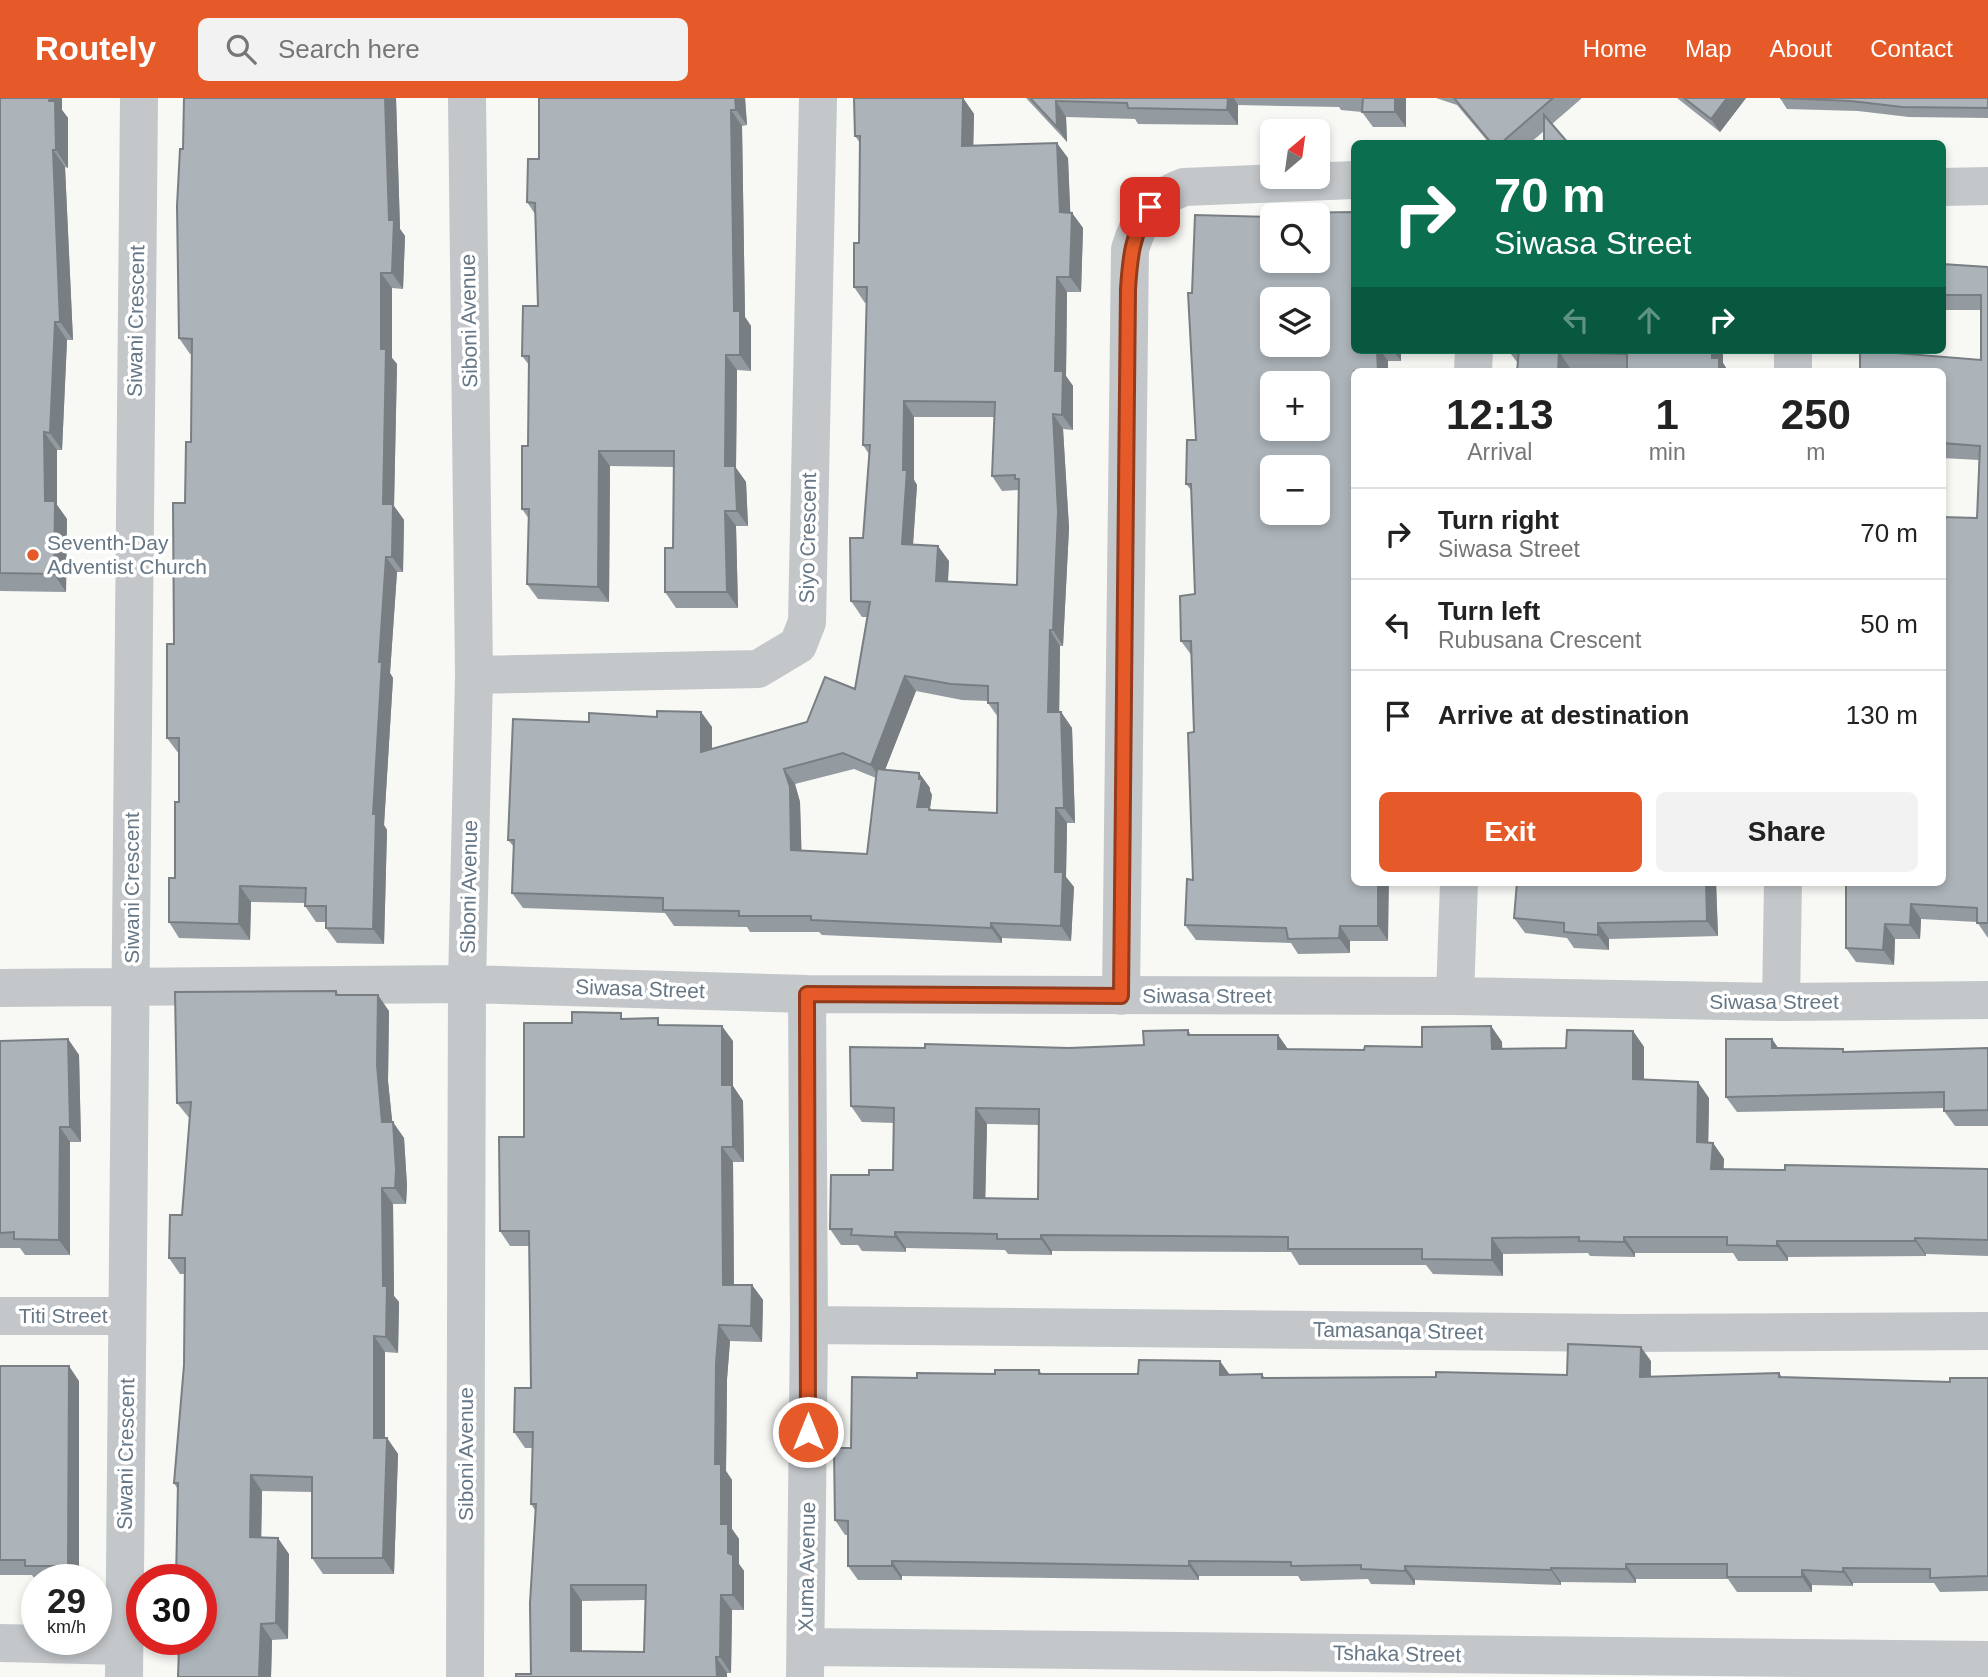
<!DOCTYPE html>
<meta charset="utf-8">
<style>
:root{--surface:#fff;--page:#f2f2f2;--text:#222;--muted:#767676;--line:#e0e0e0;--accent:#e55a28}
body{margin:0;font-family:Arial,sans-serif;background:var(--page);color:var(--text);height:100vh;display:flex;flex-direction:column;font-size:26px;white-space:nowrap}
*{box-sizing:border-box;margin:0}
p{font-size:23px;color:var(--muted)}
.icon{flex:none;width:38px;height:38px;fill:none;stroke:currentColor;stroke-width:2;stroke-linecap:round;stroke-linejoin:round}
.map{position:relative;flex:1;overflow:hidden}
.drawer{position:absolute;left:1351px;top:270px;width:595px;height:518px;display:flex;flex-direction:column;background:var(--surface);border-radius:10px;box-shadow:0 4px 10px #0003}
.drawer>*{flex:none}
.banner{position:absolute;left:1351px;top:42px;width:595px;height:214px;border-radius:10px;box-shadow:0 4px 10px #0003;background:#0b6e4f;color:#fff;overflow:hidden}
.needle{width:46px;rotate:29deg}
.buttons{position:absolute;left:1260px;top:21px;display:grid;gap:14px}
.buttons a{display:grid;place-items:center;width:70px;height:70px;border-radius:10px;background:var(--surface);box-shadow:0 4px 10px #0003;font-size:35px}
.speed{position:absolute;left:21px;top:1466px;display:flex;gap:14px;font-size:35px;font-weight:700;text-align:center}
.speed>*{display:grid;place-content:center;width:91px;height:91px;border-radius:50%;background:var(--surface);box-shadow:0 4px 10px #0003;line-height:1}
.speed small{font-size:18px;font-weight:400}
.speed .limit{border:10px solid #d22;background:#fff;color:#111}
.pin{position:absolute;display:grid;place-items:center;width:60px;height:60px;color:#fff;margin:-30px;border-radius:14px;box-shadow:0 4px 10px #0006}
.me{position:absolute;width:77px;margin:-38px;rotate:0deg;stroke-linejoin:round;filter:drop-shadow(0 0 5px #0008)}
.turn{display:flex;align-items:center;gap:24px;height:147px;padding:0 28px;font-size:32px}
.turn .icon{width:91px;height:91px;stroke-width:2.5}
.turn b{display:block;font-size:49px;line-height:60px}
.lanes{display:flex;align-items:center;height:66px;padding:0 28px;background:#0003;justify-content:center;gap:35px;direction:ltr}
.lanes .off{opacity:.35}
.eta{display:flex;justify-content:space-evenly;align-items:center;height:119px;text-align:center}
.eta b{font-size:42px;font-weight:600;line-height:49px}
.button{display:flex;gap:14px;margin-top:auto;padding:14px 28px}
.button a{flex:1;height:80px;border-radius:10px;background:var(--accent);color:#fff;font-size:28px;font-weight:600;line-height:80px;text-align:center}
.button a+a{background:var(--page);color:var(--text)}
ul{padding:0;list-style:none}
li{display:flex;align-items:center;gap:21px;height:91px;padding:0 28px;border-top:2px solid var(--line)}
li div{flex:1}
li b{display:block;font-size:26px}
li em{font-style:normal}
header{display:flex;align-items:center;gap:42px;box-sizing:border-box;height:98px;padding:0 35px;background:var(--accent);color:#fff}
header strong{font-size:33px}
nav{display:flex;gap:38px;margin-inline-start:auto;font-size:24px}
.search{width:490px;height:63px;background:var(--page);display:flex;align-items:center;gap:18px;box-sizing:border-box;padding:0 24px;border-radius:10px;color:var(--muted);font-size:26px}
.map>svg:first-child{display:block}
</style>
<header>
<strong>Routely</strong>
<div class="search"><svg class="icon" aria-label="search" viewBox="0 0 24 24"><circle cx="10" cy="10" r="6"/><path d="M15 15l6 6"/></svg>Search here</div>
<nav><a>Home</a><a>Map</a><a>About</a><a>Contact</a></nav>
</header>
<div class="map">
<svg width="1988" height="1579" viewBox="0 0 1988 1579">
<rect width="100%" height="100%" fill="#f8f8f5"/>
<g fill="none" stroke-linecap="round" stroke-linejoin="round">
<!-- minor -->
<path stroke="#c3c7ca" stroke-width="38" d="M1942,89L1988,88
M1473,273L1474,252
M1793,273V252
M474,577L758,571L798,547L807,524L818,0
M0,890L467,886L807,896L1455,898L1781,904L1988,902
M1121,898L1130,151C1141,117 1150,102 1184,89L1354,82
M1455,898L1459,784
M1781,904L1783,784
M0,1218H127
M809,1227L1624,1235L1988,1233
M0,1545L124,1548
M806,1549L1988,1562
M124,1579L139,0
M465,1579L467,886L474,577L467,0
M805,1579L809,1227L807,896"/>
</g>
<!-- wall -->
<path fill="#949ba0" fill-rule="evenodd" d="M0,0L62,12L68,20V70L65,69L73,242H67L62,352H57V407L67,421L66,494L0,493Z
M184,0H396L400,131L405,138L403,191L392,190V260L397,266L394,408L404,422L403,474H397L390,575L393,580L384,727L387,732L384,846L337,845L326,830V824H316L305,808V805L251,804L250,842L179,840L169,824L175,780L179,704V656L167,640L185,405L191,344L192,256H190L179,240Z
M745,0L747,27L742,28L745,219L751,228V273L737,272L736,370L746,384L748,428H736L738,510H676L665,494L673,450L674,369L610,368L609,504L538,501L527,486L529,421L522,411L528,348L529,267L522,258L538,208L535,116L527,104L539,61Z
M854,0H963L974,16L973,48L1068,60L1070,115H1072L1083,130L1081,194H1067L1066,278L1073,288V332L1063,331L1069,430L1063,548H1060L1059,614H1061L1072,630L1075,725H1067L1066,779L1074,789L1071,843L1002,840V845L822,837L819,834H750L747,829L674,828L665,815L523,810L512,795L514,749L508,742L589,624L657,619L701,614L712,629V651L807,624L855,591L867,519H862L851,503L863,440L869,356L863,347L867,205H865L854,189L859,145L860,45L855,38ZM914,319H994L992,378L1002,393L1019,392L1017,487L948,483L949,463L913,447L917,387L914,382ZM916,593L962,602L988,603V605L998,619L997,715L932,712L930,710L932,697L930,693V690L919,675L885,672ZM854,671L876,680L867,756L801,752L800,704L795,686Z
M1026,0H1406V29H1373L1362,14L1341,12L1339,9L1238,7V27L1138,26L1135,21L1066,19L1067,44Z
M1436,0H1582L1529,46H1490L1457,7Z
M1677,0H1746L1720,34Z
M1780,0H1988V20L1909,19L1858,13L1787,11Z
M1942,166L1988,169V840L1977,824L1921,821L1920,841H1895L1894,867L1856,864L1846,850L1977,420L1979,362L1942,360V273L1981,262V212H1942Z
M1354,252H1401V263H1388V273H1354V784L1388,843H1350V855L1298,856L1291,845L1196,842L1185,827L1193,782L1194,634L1192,558L1181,543L1195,496L1191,392L1186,386L1196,342Z
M1508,252H1723V265L1728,273H1627V271L1570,270V273H1517L1518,264H1517Z
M1517,784H1716L1718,838L1609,841V852L1574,850L1567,840L1525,835L1514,820Z
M336,893L339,897L389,913L388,983L392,1024L404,1040L407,1088L406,1106H393L394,1198L399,1204L398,1255L385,1254V1340H387L398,1356L394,1476H323L312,1460V1394L262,1393L261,1439L289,1456L288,1541L272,1542L271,1579H178L179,1559L170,1548L201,1542L177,1390L174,1385L184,1267L185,1176H180L169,1160L182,1117L190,1021L177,1005Z
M625,921L663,927L733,943V988L743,1003L744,1064H733L734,1187H752L763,1202L762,1244L730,1243L727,1281L726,1373L732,1382V1431L739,1441V1466L744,1473V1512H732L731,1575L531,1576L535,1412L531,1406L533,1350H525L514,1334L531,1290L529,1148H510L500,1133L524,1039L572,925ZM645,1502L644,1554L582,1553V1503Z
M1491,928L1502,944V951L1566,950L1633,933L1644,949V982L1709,1000L1708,1045H1713L1724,1061L1723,1072L1988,1071V1158L1926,1156V1158L1788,1159V1163H1738L1733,1155H1635V1159L1590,1158L1588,1155L1503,1156V1178L1433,1176L1426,1167H1299L1291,1154L1052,1153V1157L1008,1156L1005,1152L906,1150V1154L862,1153L858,1147H841L830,1131L869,1077L893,1072L894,1025L862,1024L851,1008L1069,950L1144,947L1188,932L1191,937H1278L1288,951L1364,952L1422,949ZM987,1026L1039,1027L1038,1101L985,1100Z
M68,941L79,957L81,1044H70V1157H25L20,1150H0V943Z
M1772,941L1778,950L1845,954L1988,950V1028H1955L1944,1013V1010L1737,1014L1726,999Z
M1651,1263V1279L1779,1275L1782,1279L1950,1284L1988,1280V1493L1940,1494L1934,1485H1853V1488L1812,1487V1494H1737L1728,1481H1636V1485L1561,1484V1487L1415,1482V1487L1371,1486L1368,1481L1301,1483L1298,1478H1199V1482L902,1478V1482H858L848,1468V1437H845L835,1422L851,1350L917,1280L995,1276L1039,1272L1042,1276H1262L1265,1280L1567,1277Z
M0,1268L79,1283V1482L36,1483L32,1477H0Z"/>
<!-- shaded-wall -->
<path fill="#787e82" d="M50,0H62V12L68,20V70L56,52Z
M385,0H396L400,131L405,138L403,191L392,175L389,122Z
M735,0H745L747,27L736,12Z
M963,0L974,16L973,63L962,48Z
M1228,0H1234L1238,7V27L1227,12Z
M1395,0H1406V29L1395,14Z
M1727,0H1746L1720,34L1711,21Z
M1056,3L1066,19L1067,44L1057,29Z
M731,12L742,28L745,219L751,228V273L740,257L734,213Z
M1057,45L1068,60L1071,130L1060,114Z
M53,52L65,69L73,242L60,224Z
M1072,115L1083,130L1081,194L1070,179Z
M381,175L392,190V260L397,266L394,408L404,422L403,474L392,459L383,406Z
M1057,179L1067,194L1066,278L1073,288V332L1062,317L1055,273Z
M55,224L67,242L62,352L50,335Z
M1377,252H1380L1388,263V273H1378Z
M1393,252H1401V263Z
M1712,252H1723V265L1728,273H1719L1712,260Z
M1559,254L1570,270V273H1558Z
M726,257L737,272L736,370L746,384L748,428L737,413L725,368Z
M904,303L914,319V382L917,387L912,461L902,446Z
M1053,316L1063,331L1069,430L1063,548L1053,532Z
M44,334L57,352V407L67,421L66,494L54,476L45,403Z
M599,353L610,368L609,504L598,489Z
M725,413L736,428L738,510L727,494Z
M938,448L949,463L947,498L936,483Z
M386,459L397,474L390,575L393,580L384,727L387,732L384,846L373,831V716L379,564Z
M1050,532L1060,548L1059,629L1048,614Z
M905,578L916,593L881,682L871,667Z
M701,614L712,629V669L701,654Z
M1061,614L1072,630L1075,725L1064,710Z
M784,671L795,686L800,704L802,767L791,752Z
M919,675L930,690V693L932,697L930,710L940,724L917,709Z
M1056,710L1067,725L1066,779L1074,789L1071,843L1061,828L1055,774Z
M1378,784H1389L1388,843L1378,828Z
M1706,784H1716L1718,838L1707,823Z
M240,788L251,804L250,842L239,826Z
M1911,806L1921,821L1920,841L1910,827Z
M991,825L1002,840V845L991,830Z
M1598,825L1609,841V852L1598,837Z
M1885,826L1895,841L1894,867L1883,852Z
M1340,828L1350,843V855L1339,840Z
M378,897L389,913L388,983L394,1040L382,1024L377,967Z
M722,928L733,943V988L743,1003L744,1064L733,1049L722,987Z
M1491,928L1502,944L1503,967L1492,951Z
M1633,933L1644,949V997L1633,981Z
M1278,937L1289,953L1278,951Z
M68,941L79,957L81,1044L70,1029Z
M1772,941L1783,957L1772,950Z
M1698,984L1709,1000L1708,1060L1697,1044Z
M976,1010L987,1026L985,1116L974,1100Z
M393,1024L404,1040L407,1088L406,1106L395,1090Z
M60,1029L70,1044V1157L59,1142Z
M1713,1045L1724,1061L1723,1087L1711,1071Z
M722,1049L733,1064L734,1202L723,1187Z
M382,1090L393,1106L394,1198L399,1204L398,1255L386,1239L383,1188Z
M895,1134L906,1150V1154L895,1139Z
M1041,1137L1052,1153V1157L1041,1141Z
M1624,1139L1635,1155V1159L1624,1144Z
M1492,1140L1503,1156V1178L1492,1162Z
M1915,1140L1926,1156V1158L1915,1143Z
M1777,1143L1788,1159V1163L1777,1148Z
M752,1187L763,1202L762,1244L751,1228Z
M719,1227L730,1243L727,1281L726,1373L732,1382V1431L739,1441V1466L744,1473V1512L733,1497L728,1455L721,1426L715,1366L716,1265Z
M374,1238L385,1254V1356L374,1340Z
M1641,1249L1651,1263L1650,1293L1640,1279Z
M1220,1263L1230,1277H1220Z
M69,1268L79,1283V1482L68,1468Z
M387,1340L398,1356L394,1476L383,1460Z
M251,1377L262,1393L261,1455L250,1439Z
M278,1440L289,1456L288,1541L276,1525Z
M892,1463L902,1478V1482L892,1468Z
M1189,1463L1199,1478V1482L1189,1468Z
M1626,1466L1636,1481V1485L1626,1471Z
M1405,1468L1415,1482V1487L1405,1473Z
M1551,1470L1561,1484V1487L1551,1472Z
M1843,1470L1853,1485V1488L1843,1474Z
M1802,1472L1812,1487V1494L1802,1479Z
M571,1487L582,1503V1569L571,1553Z
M721,1497L732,1512L731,1575L720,1559Z
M261,1526L272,1542L271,1579H259Z
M716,1559L727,1575V1579H717Z"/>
<!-- building -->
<path fill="#acb4ba" stroke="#787e82" stroke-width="2" fill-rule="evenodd" d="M0,0H50L49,3H55L56,52H53L60,224H55L50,335L44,334L45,403H55L54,476L0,475Z
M184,0H385L389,122H394L392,175H381V251H386L383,406H393L392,459H386L379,564H382L373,716H376L373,831L326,830V808H305L306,790L240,788L239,826L169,824V780H175V704H179V640H167V546H174L173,405H185L186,344H191L192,241L179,240L177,108L180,51H183Z
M539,0H735L736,12H731L734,213H740V257H726L725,368H735L737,413H725L727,494H665V450H673L674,353H599L598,489L527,486L529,411H522V348H528L529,258H522L523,208H538L535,105L527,104L528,61H539Z
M854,0H963L962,48L1057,45L1060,114L1072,115L1070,179H1057L1055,273H1063L1062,317L1053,316L1058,414L1053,532H1050L1048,614H1061L1064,710H1056L1055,774H1063L1061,828L991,825V830L811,822V818H739V813L663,812V800L512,795L514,742H508L513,621L589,624V615L657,619V613L701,614V654L807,624L825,579L855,591L870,504L851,503L850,440H863L870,347H863L867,189H854V145H859L860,38H855ZM904,303L995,304L992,378L1015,377V381H1019L1017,487L936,483L938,448L902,446L907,372H903ZM905,578L951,586L988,588V605H998L997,715L929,712V709H917L922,681H919V675L877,671L867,756L791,752L790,689L784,671L843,655L871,667Z
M1030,0H1228L1227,12L1128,10L1127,5L1056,3L1057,29Z
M1363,0H1395V14H1362Z
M1454,0H1553L1500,46H1492Z
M1684,0H1727L1711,21Z
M1780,0H1988V10L1902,9L1851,3Z
M1544,17L1569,46H1544Z
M1354,114V252H1377L1378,273H1354V784H1378V828H1340L1339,840L1288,841L1286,830L1185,827L1187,781L1193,782L1188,635L1194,634L1191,543H1181L1180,498L1195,496L1191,386H1186L1187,342H1196L1188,195H1192L1195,117L1272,119V163H1318V117H1290V115ZM1272,201H1318V247H1272ZM1272,285H1318V331H1272ZM1272,369H1318V415H1272Z
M1942,166L1988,169V825H1977V810L1911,806L1910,827L1885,826L1883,852L1846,850V784H1942V419L1977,420L1980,348L1942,345V273H1860V252L1981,262V197H1942Z
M1519,252H1712V260H1719V273H1627V256L1559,254L1558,273H1517Z
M1517,784H1706L1707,823L1598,825V837L1564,834V825L1514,820Z
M336,893V897H378L377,967L382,1024H393L396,1072L395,1090H382L383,1188H387L386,1239L374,1238V1340H387L383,1460H312V1379L251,1377L250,1439L278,1440L276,1525L261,1526L259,1579H178L179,1548H170L171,1542H201V1482H176L178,1385H174L184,1267L185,1160H169L170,1117H182L191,1004L177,1005L175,894Z
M572,914L621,915V921L658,920V927L722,928V987H732L733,1049H722L723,1187H752L751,1228L719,1227L716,1265L715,1366H721V1426H728V1455L733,1457V1497H721L720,1559H716L717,1579H516V1576H531L530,1505L536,1406H531L533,1334H514L515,1290H531L529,1133H500L499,1039H524V925H572ZM571,1487H646L644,1554L571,1553Z
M1491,928L1492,951L1566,950L1567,932L1633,933V981L1698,984L1697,1044L1713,1045L1711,1071L1785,1072V1067L1988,1071V1142L1915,1140V1143H1777V1148L1727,1147V1139H1624V1144L1579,1143V1139L1492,1140V1162L1422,1161V1151H1288V1139L1041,1137V1141H997V1136L895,1134V1139L851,1137L852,1131H830L831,1077H869V1072H893L894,1010L851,1008L850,949L925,950V946L1069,950L1144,947L1143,933L1188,932V937H1278V951L1364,952L1365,948L1422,949V929ZM976,1010L1039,1011L1038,1101L974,1100Z
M68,941L70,1029H60L59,1142L14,1141V1134L0,1135V943Z
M1726,941H1772V950L1843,951V954L1988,950V1012L1944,1013V994L1726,999Z
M1568,1246L1641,1249L1640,1279L1779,1275V1279L1950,1284V1280H1988V1478L1930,1480V1471L1843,1470V1474L1802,1472V1479H1727V1466H1626V1471L1551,1470V1472L1405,1468V1473L1361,1471V1467L1291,1468V1464L1189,1463V1468L892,1463V1468H848V1423L835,1422L834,1350H851L852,1279L917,1280V1275L995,1276V1272H1039V1276H1138L1139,1262L1220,1263V1277L1262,1276V1280L1436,1279V1274L1567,1277Z
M0,1268H69L68,1468H25V1462H0Z"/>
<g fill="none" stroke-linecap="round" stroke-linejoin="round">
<!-- route casing -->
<g stroke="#953a1a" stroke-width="18">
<path id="route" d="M808,1334L807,896L1121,898L1128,191C1130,160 1132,136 1150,109"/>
</g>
<!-- route -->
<use href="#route" stroke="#e55a28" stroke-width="12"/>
</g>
<!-- markers -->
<circle fill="#e55a28" stroke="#fff" stroke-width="2.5" cx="33" cy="457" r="7"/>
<g text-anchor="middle" stroke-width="7" stroke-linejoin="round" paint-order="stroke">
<!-- street labels -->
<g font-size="21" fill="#667786" stroke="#fff">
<text transform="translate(136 223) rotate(-89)" y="7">Siwani Crescent</text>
<text transform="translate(469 223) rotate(-91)" y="7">Siboni Avenue</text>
<text transform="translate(808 440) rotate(-89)" y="7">Siyo Crescent</text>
<text transform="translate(469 789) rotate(-89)" y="7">Siboni Avenue</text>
<text transform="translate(132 790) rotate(-90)" y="7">Siwani Crescent</text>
<text transform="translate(640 891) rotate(2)" y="7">Siwasa Street</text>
<text x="1207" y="905">Siwasa Street</text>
<text x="1774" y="911">Siwasa Street</text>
<text x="63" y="1225">Titi Street</text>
<text transform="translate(1398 1233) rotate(1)" y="7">Tamasanqa Street</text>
<text transform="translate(126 1356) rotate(-89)" y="7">Siwani Crescent</text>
<text transform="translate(466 1356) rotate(-90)" y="7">Siboni Avenue</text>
<text transform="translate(807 1469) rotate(-89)" y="7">Xuma Avenue</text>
<text transform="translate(1397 1556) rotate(1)" y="7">Tshaka Street</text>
</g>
<!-- poi labels -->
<g font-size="21" fill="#667786" stroke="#fff" text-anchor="start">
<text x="47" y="452">Seventh-Day<tspan x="47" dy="24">Adventist Church</tspan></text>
</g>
</g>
</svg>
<div class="buttons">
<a><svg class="needle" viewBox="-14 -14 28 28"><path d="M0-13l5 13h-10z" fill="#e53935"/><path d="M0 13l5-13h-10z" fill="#767676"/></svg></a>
<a><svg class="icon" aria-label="search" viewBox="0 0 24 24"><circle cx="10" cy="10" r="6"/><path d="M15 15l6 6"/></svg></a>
<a><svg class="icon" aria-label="layers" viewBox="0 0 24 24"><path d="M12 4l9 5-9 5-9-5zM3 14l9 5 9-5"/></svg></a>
<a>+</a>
<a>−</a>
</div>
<div class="speed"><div>29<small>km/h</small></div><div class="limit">30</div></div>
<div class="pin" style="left:1150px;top:109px;background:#d93025"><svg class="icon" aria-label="arrive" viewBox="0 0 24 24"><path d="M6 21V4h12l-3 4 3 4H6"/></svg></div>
<svg class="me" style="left:808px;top:1334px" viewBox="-20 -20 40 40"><circle r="17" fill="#e55a28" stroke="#fff" stroke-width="3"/><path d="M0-11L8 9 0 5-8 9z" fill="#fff"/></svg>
<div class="banner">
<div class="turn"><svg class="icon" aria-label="right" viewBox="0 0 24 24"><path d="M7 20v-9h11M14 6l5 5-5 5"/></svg><div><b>70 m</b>Siwasa Street</div></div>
<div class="lanes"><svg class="icon off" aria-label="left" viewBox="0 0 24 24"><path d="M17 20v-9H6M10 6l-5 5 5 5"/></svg><svg class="icon off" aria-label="ahead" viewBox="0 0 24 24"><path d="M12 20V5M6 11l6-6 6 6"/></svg><svg class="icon" aria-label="right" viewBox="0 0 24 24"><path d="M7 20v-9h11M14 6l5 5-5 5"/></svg></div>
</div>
<section class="drawer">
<div class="eta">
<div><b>12:13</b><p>Arrival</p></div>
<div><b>1</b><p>min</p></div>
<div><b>250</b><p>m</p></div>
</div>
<ul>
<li><svg class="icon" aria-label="right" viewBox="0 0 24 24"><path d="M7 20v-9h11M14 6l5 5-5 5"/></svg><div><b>Turn right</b><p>Siwasa Street</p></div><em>70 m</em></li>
<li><svg class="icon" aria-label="left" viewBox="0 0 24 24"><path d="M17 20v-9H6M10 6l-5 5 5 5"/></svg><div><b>Turn left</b><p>Rubusana Crescent</p></div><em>50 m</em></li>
<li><svg class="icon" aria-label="arrive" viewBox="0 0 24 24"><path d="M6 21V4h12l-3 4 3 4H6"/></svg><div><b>Arrive at destination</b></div><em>130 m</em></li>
</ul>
<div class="button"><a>Exit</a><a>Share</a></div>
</section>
</div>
